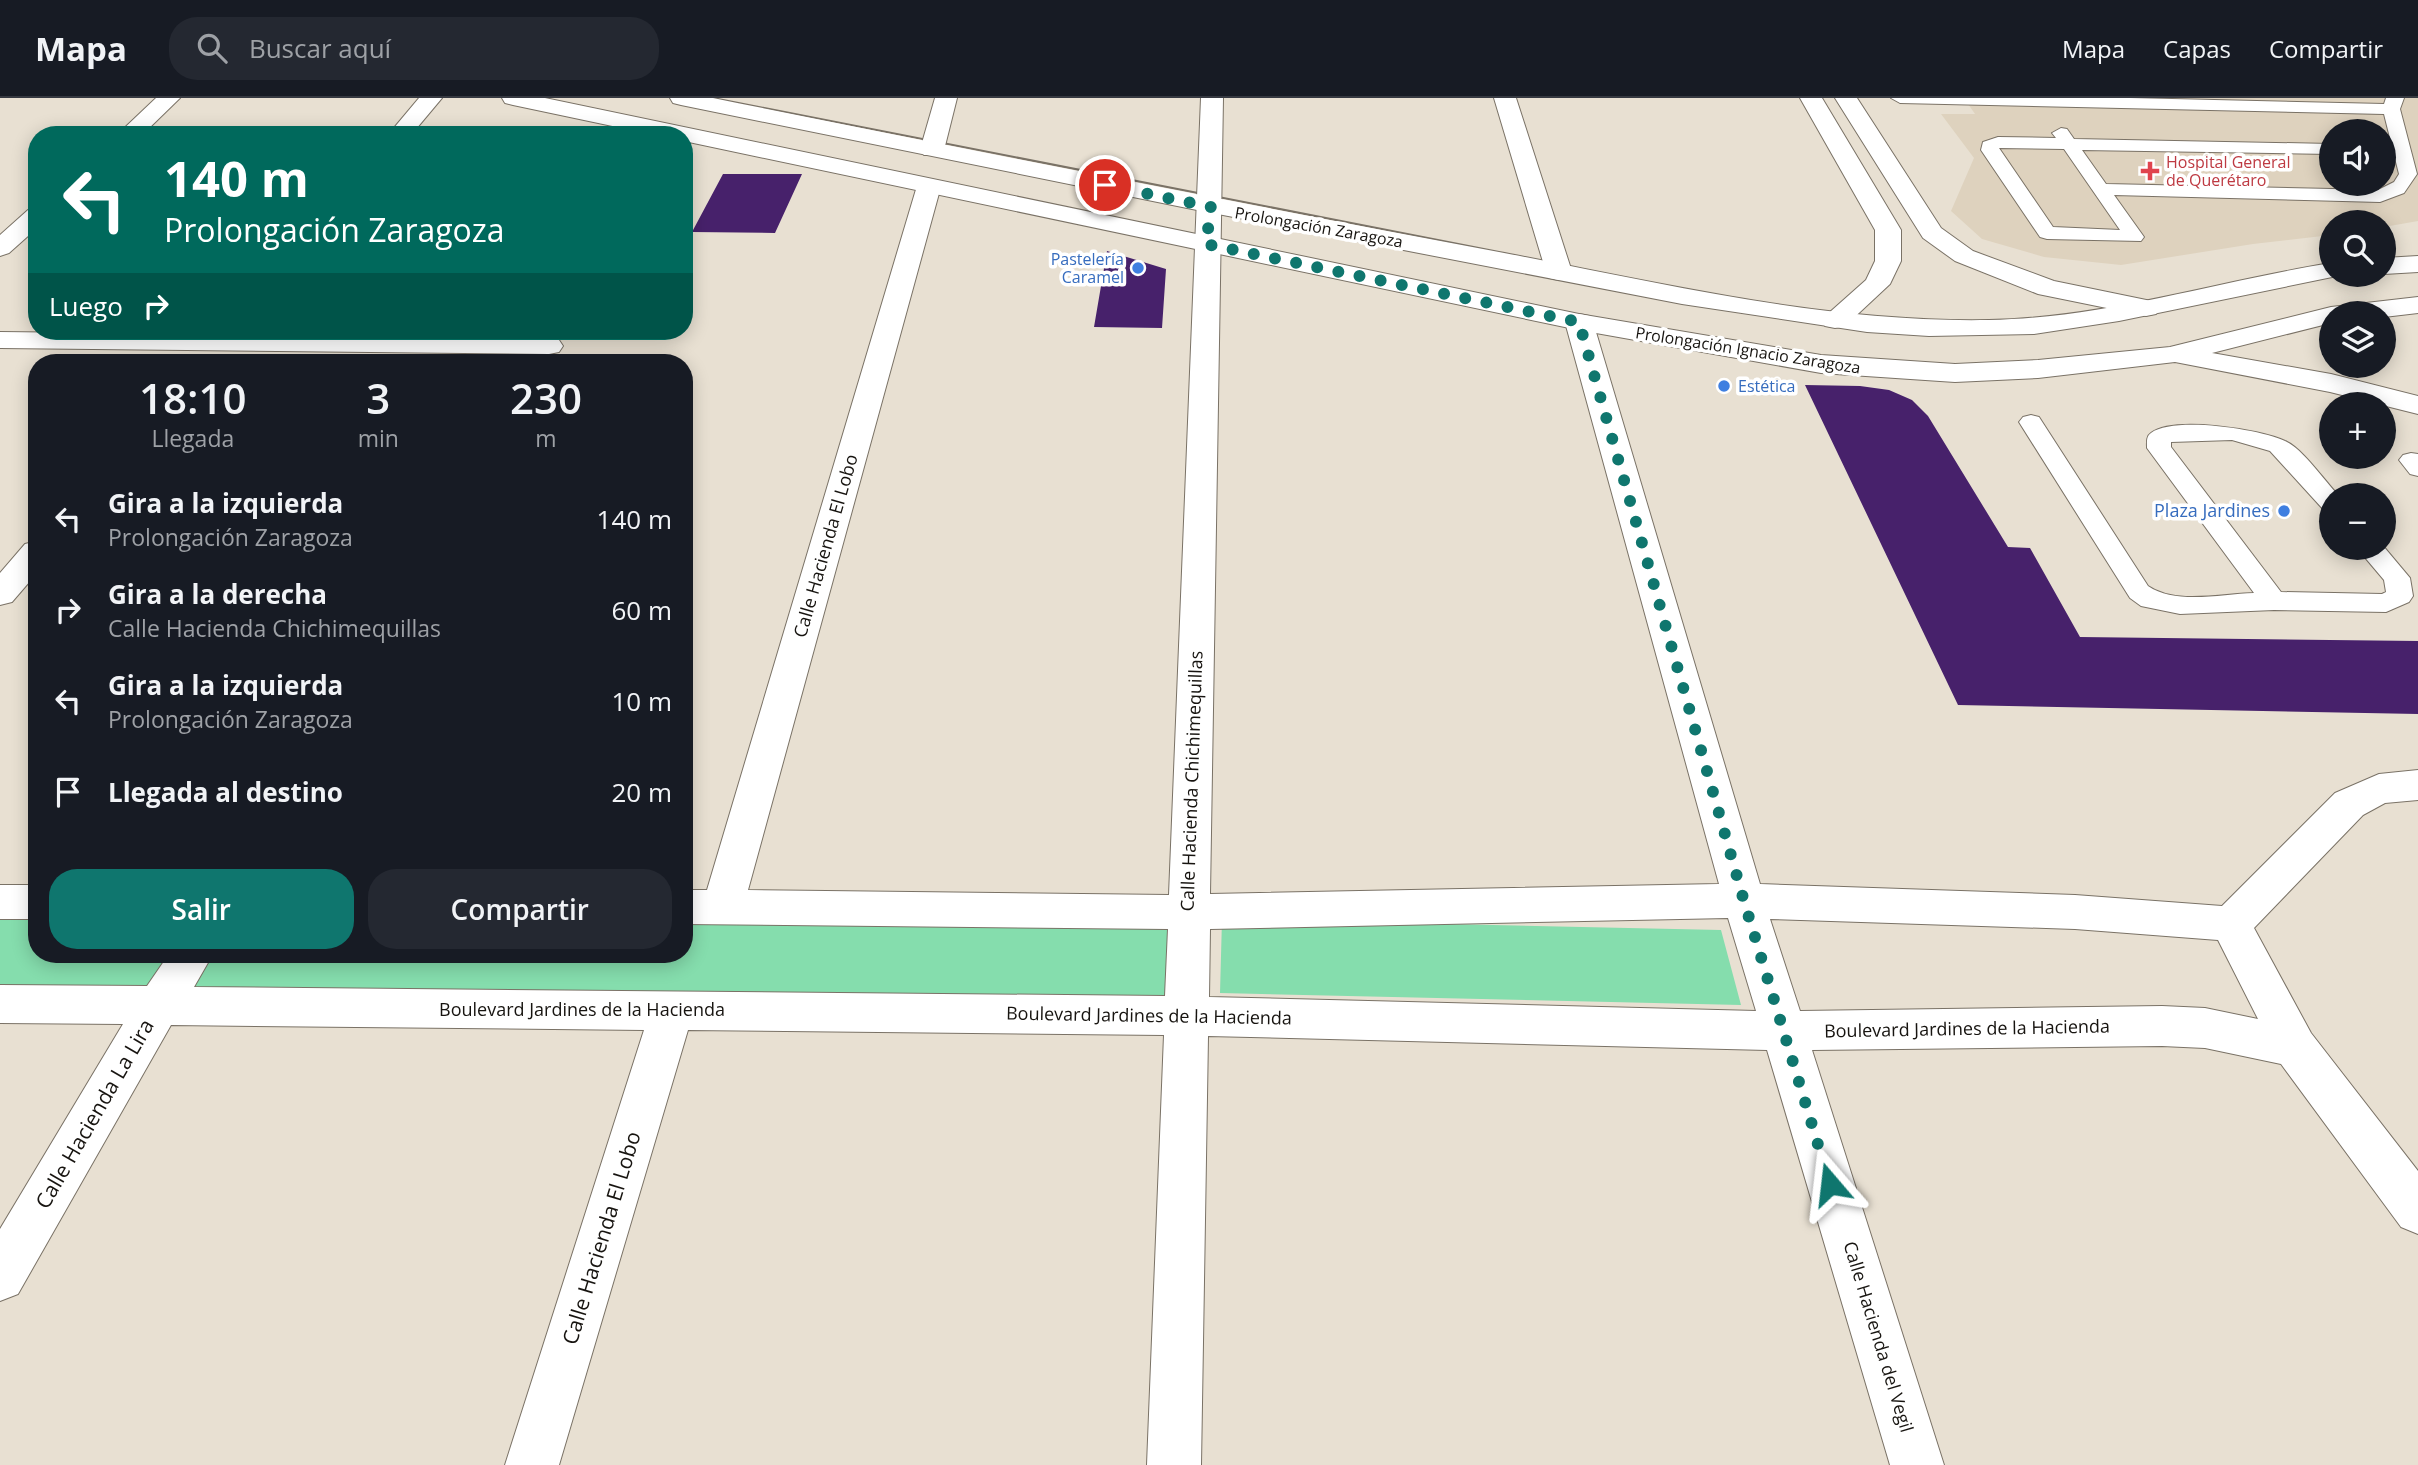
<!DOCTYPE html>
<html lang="es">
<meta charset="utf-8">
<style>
:root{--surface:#171b24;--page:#242831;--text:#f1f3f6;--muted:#9ea1a6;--line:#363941;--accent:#0f766e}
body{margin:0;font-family:"Open Sans",sans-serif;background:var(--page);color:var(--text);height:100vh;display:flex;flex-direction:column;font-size:26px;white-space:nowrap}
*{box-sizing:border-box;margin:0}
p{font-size:23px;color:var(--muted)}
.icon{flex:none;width:38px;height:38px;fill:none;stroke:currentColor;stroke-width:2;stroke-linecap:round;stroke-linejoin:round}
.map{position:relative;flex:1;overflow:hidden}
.side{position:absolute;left:28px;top:256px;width:665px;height:609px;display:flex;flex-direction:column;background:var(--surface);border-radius:28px;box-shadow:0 4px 18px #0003}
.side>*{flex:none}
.banner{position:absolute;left:28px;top:28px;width:665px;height:214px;border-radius:28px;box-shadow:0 4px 18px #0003;background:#00695c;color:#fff;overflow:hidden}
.tools{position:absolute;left:2319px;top:21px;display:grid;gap:14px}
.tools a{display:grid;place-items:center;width:77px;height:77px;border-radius:50%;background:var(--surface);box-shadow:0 4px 18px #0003;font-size:35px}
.pin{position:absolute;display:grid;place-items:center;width:60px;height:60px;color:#fff;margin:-30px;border:4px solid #fff;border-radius:50%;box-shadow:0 2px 7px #0007}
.me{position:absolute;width:77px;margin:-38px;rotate:343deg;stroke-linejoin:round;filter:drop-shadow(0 0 5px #0008)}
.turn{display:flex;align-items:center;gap:24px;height:147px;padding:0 21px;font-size:32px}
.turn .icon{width:91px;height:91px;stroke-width:2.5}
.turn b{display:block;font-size:49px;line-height:60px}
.then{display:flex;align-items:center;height:66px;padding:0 21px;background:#0003;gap:14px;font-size:26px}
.eta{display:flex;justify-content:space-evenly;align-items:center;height:119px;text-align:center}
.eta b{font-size:42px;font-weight:600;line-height:49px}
.button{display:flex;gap:14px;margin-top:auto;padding:14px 21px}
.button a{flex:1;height:80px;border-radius:28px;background:var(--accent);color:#fff;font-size:28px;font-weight:600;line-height:80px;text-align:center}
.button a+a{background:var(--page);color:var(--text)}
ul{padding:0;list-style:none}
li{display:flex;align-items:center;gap:21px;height:91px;padding:0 21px}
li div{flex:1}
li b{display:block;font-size:26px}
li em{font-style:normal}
header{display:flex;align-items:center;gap:42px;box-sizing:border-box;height:98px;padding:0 35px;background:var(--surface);border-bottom:2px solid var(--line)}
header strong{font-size:33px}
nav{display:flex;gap:38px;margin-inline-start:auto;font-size:24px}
.search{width:490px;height:63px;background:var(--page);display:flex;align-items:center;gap:18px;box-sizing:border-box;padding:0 24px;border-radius:28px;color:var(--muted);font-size:26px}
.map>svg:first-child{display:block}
</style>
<header>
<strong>Mapa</strong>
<div class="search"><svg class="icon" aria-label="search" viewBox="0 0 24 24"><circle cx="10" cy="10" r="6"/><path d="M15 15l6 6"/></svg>Buscar aquí</div>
<nav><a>Mapa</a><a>Capas</a><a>Compartir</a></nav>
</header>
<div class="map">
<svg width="2418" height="1367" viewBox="0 0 2418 1367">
<rect width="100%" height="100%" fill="#e8e0d2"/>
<!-- built -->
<path fill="#ded2be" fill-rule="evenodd" d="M1964,0H2418V123L2384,129V124H2331V137L2253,146L2121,167L2044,159L1982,141L1951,113L1974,60L1941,16H1975ZM2331,33H2384V86H2331Z"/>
<!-- green -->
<path fill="#85ddad" d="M0,817L37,818V856H684V824L1181,829L1178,902L0,890Z
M1222,821L1721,832L1741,907L1220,895Z"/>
<!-- building -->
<path fill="#47216b" d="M723,76H802L775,135L692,134Z
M1107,153L1166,171L1162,230L1094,229Z
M1805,287L1860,288L1889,292L1912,302L1928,318L2008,449L2030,450L2080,539L2418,543V616L1958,607Z"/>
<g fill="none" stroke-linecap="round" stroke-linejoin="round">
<!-- lane casing -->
<g stroke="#7a7266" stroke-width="2">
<path id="lane" d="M1891,0H2130L2384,6L2386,0H2404L2400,11L2417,76L2404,95L2380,104L2114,97L2144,139L2141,143L2047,141L2040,139L1981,52L1983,44L1998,39L2056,40L2052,35L2061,30L2067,31L2074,41L2331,46V56L2082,52L2106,86L2378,92L2394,84L2399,76L2384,16L1900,5ZM1999,50L2064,51L2120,132L2053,129Z
M2031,317L2039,319L2148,488C2175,507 2222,496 2254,495L2147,350C2147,345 2146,338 2151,335C2174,318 2259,331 2285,343C2302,350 2324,382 2338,397H2331V413L2322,410L2270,353L2232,342L2171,344V349L2281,494L2382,496L2386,494L2384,482L2357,450L2384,449L2410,480L2413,498L2409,504L2386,514L2274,512L2180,516L2141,508L2130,500L2019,324L2023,319Z
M2411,355L2418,356V378L2410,376L2399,362L2403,357Z"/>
</g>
<!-- street casing -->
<g stroke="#7a7266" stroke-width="2">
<path id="street" d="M156,0H180L142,37H117Z
M419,0H442L411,37H388Z
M935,0H957L944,52L940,57H924L920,52Z
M1201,0H1223L1210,796L1719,786L1565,224L1569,218L1579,216L1589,218L1593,224L1760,786L2075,797L2222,808L2335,695L2379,676L2418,672V702L2385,705L2363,717L2254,830L2311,935L2418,1073V1136L2401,1129L2281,966L2205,950L2162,948L1812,952L1944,1367H1890L1767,952L1208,938L1201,1367H1147L1164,937L688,932L559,1367H505L644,932L171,927L18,1196L0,1203V1131L123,926L0,925V887L147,888L169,856H213L194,889L1165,898L1168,831L684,826V792H707L917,88L920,83L929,81L938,83L941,88L748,792L1169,797ZM1728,820L1756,913L1209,899L1210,831ZM1770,821L2075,831L2218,842L2258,921L2205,910L2162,908L1800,913Z
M1494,0H1516L1572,174L1568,180L1559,182L1550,180L1546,174Z
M1800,0H1822L1901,132V163L1890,186L1845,228L1835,230L1825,228L1821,222L1866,182L1875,163V132Z
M1835,0H1857L1941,130L1973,153L2054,183L2156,204L2160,210L2156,216L2146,218L2038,196L1955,163L1923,140Z
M37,110V130L9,155L0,158V137L28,112Z
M0,234L549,240L559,242L563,248L559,254L549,256L0,250Z
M37,443V475L12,504L0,507V475L25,446Z
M0,787H37V821H0Z"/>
</g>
<!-- secondary casing -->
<g stroke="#7a7266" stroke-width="2">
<path id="secondary" d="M502,0H545L1579,216L1821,257L1955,266L2038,262L2170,249L2331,209L2418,199V215L2384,219V215H2331V225L2212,255L2331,276L2418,298V316L2330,294L2175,264L2038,280L1955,284L1821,275L1579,232L684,43V37H655L513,7L505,5Z
M670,0H713C975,53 1237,105 1499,154C1661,185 1824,225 1989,222C2105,220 2218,183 2331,165V177H2342L2119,223L2034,236L1929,238L1867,234L1682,206L1192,111L681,7L673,5Z
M2418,158V174L2384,176V160Z"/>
</g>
<!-- lane -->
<use href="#lane" fill="#fff" fill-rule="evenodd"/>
<!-- street -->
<use href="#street" fill="#fff" fill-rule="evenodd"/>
<!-- secondary -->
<use href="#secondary" fill="#fff" fill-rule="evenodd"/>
</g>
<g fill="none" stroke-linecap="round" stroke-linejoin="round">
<!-- route -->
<path stroke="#0f766e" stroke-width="12" stroke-dasharray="0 21.6" d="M1105,87L1211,109L1206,146L1579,224L1744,803L1830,1086"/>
</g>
<!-- markers -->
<path fill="#e0444e" stroke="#fff" stroke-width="2.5" d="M2146.5 62.5h7v7h7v7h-7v7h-7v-7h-7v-7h7z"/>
<g fill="#3f7fe0" stroke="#fff" stroke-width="2.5">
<circle cx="1138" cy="170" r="7"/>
<circle cx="1724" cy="288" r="7"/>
<circle cx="2284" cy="413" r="7"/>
</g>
<g text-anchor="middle" stroke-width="7" stroke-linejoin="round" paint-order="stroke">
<!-- far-health labels -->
<g font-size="16" fill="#be3a42" stroke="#fff" text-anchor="start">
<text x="2166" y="70">Hospital General<tspan x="2166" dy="18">de Querétaro</tspan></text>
</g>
<!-- far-street labels -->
<g font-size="16" fill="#171410" stroke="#fff">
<text transform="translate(1319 129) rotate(10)" y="6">Prolongación Zaragoza</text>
<text transform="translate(1748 252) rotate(9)" y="6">Prolongación Ignacio Zaragoza</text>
</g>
<!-- far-shop labels -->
<g font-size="16" fill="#366cbe" stroke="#fff" text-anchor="end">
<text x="1124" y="167">Pastelería<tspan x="1124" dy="18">Caramel</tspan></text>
<text x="1738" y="294" text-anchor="start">Estética</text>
</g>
<!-- shop labels -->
<g font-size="18" fill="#366cbe" stroke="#fff" text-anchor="end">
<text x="2270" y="419">Plaza Jardines</text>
</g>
<!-- street labels -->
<g font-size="18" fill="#171410" stroke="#fff">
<text transform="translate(826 448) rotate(-74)" y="6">Calle Hacienda El Lobo</text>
<text transform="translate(1192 683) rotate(-88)" y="6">Calle Hacienda Chichimequillas</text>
<text x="582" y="918">Boulevard Jardines de la Hacienda</text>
<text transform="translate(1149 918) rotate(1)" y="6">Boulevard Jardines de la Hacienda</text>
<text transform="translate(1967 931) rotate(-1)" y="6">Boulevard Jardines de la Hacienda</text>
<text transform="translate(1878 1239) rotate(73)" y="6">Calle Hacienda del Vegil</text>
</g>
<!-- near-street labels -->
<g font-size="21" fill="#171410" stroke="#fff">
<text transform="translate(95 1016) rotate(-60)" y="7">Calle Hacienda La Lira</text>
<text transform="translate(602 1140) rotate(-73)" y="7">Calle Hacienda El Lobo</text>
</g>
</g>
</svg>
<div class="tools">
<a><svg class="icon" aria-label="sound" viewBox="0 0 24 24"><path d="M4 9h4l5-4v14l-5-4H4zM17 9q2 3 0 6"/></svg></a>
<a><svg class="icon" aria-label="search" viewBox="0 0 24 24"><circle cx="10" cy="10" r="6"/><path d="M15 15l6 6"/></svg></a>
<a><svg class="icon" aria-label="layers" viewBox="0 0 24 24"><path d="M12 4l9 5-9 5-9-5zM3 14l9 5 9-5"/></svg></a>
<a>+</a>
<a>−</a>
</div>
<div class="pin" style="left:1105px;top:87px;background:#d93025"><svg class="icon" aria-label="arrive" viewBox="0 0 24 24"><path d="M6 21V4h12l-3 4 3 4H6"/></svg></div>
<svg class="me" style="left:1830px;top:1086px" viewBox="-20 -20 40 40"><path d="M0-17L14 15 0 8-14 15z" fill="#0f766e" stroke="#fff" stroke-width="4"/></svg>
<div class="banner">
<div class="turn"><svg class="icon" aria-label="left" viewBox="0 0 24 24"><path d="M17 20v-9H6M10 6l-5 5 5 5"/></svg><div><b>140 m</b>Prolongación Zaragoza</div></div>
<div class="then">Luego<svg class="icon" aria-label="right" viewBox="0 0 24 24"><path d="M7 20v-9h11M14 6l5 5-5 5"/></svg></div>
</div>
<section class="side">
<div class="eta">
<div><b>18:10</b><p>Llegada</p></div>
<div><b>3</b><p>min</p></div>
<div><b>230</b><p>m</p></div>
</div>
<ul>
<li><svg class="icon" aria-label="left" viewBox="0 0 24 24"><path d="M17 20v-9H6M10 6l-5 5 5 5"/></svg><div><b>Gira a la izquierda</b><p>Prolongación Zaragoza</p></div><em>140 m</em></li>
<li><svg class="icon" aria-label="right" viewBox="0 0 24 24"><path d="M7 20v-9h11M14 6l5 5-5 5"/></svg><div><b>Gira a la derecha</b><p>Calle Hacienda Chichimequillas</p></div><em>60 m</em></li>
<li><svg class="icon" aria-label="left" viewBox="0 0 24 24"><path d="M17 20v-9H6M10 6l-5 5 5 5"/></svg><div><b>Gira a la izquierda</b><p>Prolongación Zaragoza</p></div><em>10 m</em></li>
<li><svg class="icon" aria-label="arrive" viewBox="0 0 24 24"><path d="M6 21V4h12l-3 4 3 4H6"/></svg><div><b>Llegada al destino</b></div><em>20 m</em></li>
</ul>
<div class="button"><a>Salir</a><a>Compartir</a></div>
</section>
</div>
